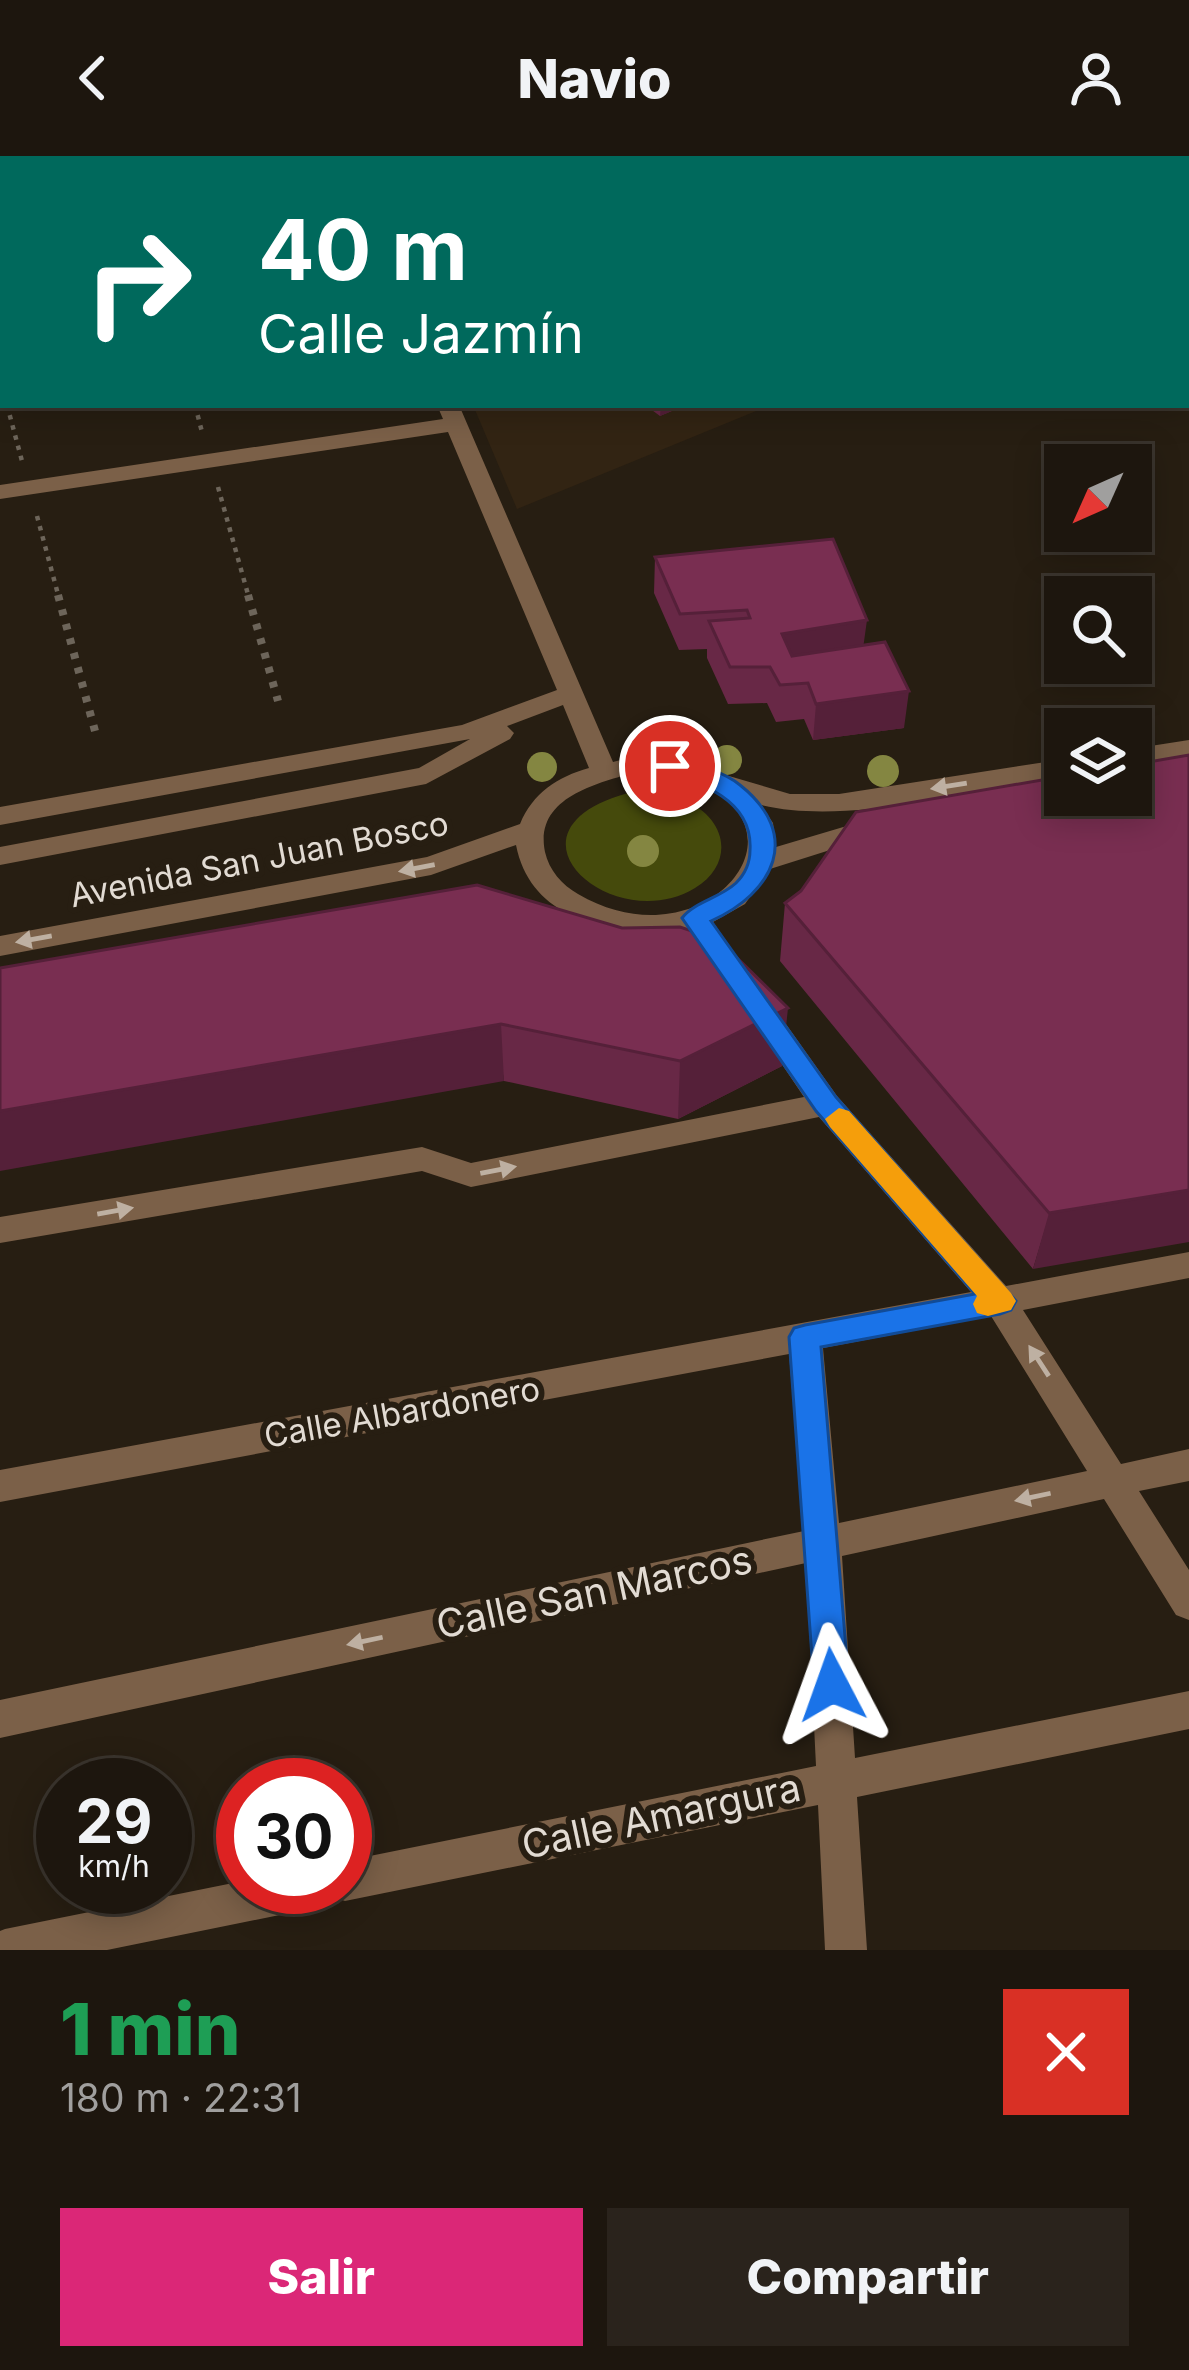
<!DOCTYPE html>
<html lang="es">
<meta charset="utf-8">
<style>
:root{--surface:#1d160e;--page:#2a231c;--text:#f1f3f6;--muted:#a09f9e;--line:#3b352e;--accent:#db2777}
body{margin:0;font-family:Inter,sans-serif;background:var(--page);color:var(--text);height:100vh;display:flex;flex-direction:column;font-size:45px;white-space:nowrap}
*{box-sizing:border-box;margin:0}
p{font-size:39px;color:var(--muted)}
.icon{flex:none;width:66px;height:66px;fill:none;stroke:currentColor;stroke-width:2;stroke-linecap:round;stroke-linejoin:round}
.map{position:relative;height:1794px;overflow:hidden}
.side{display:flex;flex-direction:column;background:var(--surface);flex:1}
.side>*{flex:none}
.hud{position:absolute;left:0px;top:0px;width:1191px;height:252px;box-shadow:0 6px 30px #0003,0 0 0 3px var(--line);background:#00695c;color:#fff;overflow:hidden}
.needle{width:78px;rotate:225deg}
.buttons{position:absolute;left:1044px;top:288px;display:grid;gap:24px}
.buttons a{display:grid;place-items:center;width:108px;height:108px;border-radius:0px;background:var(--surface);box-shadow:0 6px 30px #0003,0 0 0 3px var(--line);font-size:60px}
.speed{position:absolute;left:36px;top:1602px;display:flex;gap:24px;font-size:60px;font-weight:700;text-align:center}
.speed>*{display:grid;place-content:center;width:156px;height:156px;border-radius:50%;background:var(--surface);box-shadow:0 6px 30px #0003,0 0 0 3px var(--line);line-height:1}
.speed small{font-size:30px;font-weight:400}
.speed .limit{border:18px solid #d22;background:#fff;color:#111}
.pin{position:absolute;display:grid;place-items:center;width:102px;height:102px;color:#fff;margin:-51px;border:6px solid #fff;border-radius:50%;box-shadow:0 3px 12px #0007}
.me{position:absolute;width:132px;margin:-66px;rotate:356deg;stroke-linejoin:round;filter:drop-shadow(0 0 9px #0008)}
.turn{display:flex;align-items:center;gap:42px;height:252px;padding:0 60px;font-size:54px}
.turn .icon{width:156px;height:156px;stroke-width:2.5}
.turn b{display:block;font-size:84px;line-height:102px}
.round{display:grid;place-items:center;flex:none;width:126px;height:126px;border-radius:0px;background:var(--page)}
.summary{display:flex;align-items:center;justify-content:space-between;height:204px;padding:0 60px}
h1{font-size:72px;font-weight:800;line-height:90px;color:#1e9e55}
.action{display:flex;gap:24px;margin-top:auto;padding:24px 60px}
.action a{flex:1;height:138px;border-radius:0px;background:var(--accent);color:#fff;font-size:48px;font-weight:800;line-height:138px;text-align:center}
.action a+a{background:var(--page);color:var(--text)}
header{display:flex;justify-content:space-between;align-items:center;height:156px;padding:0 60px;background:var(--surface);font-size:54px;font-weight:800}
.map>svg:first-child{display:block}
</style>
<header><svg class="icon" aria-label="back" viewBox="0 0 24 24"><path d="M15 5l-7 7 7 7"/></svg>Navio<svg class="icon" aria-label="person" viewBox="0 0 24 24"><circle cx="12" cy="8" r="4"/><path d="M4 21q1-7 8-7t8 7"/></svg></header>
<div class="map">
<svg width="1189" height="1794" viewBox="0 0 1189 1794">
<rect width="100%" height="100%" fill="#271e12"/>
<!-- built -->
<path fill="#322413" d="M473,249H771L517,353Z"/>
<!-- green -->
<path fill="#454a0c" d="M0,0H471L3,3L0,108Z
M628,637C647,637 665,637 683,644C727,661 736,707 695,732C613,782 490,675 628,637Z"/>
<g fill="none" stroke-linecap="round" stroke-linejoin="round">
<!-- path-far1 -->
<path stroke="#6d655a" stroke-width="4.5" stroke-dasharray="4.5 6" stroke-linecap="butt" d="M363,3L374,0
M0,224L3,235
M7,249L22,305
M195,249L202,276
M218,331L249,442
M37,360L59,442"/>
<!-- path -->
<path stroke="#6d655a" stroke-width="8" stroke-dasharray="6 9" stroke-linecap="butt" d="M58,439L95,575
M248,439L278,545"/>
<!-- minor -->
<path fill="#7b6048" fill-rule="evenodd" d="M437,249H459L613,606L636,600L671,603L790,638H839L1065,603V621C976,634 847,670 761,649L773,667L776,691L877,661L890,670L887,676L770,713L745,748L713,766L744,811L730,821L720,818L688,773C620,780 532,770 516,689L431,719L0,800V780L427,701L520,668C533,637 557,621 589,612L563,549L507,570L514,577L510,583L426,628L0,709V691L419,612L470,583L0,669V651L462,569L557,534L448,276L0,343V329L443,263ZM636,616C847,632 720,821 578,738C562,729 549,714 545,696C534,642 595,628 636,616Z
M1189,584V600L1131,609V593Z
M761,844L771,847L837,940L1006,1130L1189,1096V1122L1023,1154L1121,1308L1189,1293V1325L1139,1335L1189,1414V1464L1176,1459L1104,1343L842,1400L855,1602L1189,1535V1573L857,1641L867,1794H825L818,1649L345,1745L331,1740L314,1752L107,1794H0V1775L5,1773L243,1725V1731H345V1705L816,1610L806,1407L0,1582V1544L804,1375L789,1198L0,1346V1314L971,1136L819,961L471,1031L422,1015L0,1087V1061L422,991L471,1007L804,941L746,855ZM991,1160L1087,1315L839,1367L823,1192Z"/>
</g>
<!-- trees -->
<g fill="#848641">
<circle cx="646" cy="589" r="15"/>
<circle cx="685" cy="595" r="15"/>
<circle cx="727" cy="604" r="15"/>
<circle cx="542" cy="611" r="15"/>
<circle cx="883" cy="615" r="16"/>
<circle cx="643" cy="695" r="16"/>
</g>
<!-- wall -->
<path fill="#682846" d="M645,249H686L660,260Z
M655,401L864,489L904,572L813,584L804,563L776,566L767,547L728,548L707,502V493L679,494L654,437Z
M1189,599L1033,1113L780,805L785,747Z
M477,729L782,910L678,963L504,925Z"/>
<!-- shaded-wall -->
<path fill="#552039" d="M661,249H686L660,260Z
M867,464L862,500L779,514L782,478Z
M909,535L904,572L813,584L816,548Z
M788,852L782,910L678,963L680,905Z
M501,868L504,925L0,1015V955Z
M1189,1034V1086L1033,1113L1049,1057Z"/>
<!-- building -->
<path fill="#792e51" stroke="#552039" stroke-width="3" d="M953,0H980L986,3H944Z
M1016,0H1127L1121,3H1008Z
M1132,0H1183L1189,3V24L1188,3H1122Z
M833,383L867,464L782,478L792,500L885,486L909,535L816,548L808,527L780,529L770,511H730L709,465L750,462L747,454L680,458L655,401Z
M1189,599V1034L1049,1057L785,747L801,735L856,656L1065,620V639H1131V609Z
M477,729L622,772L680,771L719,784L788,852L680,905L501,868L0,955V812Z"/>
<!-- one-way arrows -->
<defs><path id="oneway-solid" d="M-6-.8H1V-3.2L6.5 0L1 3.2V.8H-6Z" transform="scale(3)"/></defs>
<g fill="#beb0a2">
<use href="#oneway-solid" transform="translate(949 630) rotate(171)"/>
<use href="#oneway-solid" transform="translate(417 712) rotate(169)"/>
<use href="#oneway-solid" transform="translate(34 783) rotate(170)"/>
<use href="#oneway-solid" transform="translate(498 1014) rotate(-11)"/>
<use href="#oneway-solid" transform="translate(115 1055) rotate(-10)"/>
<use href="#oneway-solid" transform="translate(1039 1205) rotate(-123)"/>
<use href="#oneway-solid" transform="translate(1033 1341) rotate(168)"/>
<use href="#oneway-solid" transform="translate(365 1485) rotate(168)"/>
</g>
<!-- route -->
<path fill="#1a73e8" stroke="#114b97" stroke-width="3" d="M670,602C694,609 720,613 740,629C803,679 774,737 711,765L836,941L1016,1145L1011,1154L1000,1158L821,1191L849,1529L844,1541L832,1546L820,1541L814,1529L789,1181L794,1172L805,1169L975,1138L816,955L682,762C694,746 720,742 736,727C745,718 750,707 750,694C753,644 701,626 661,616L658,610Z"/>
<!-- slow -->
<path fill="#f59e0b" d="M839,952L849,955L1011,1137L1016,1145L1011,1154L988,1160L977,1157L973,1148L977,1140L830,971L825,963Z"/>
<g text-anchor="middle" stroke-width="12" stroke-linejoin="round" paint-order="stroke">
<!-- street labels -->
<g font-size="33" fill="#e2dbd3" stroke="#271e12">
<text transform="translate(259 703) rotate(-11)" y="12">Avenida San Juan Bosco</text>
<text transform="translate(402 1256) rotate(-10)" y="12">Calle Albardonero</text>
</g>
<!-- near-street labels -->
<g font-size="39" fill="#e2dbd3" stroke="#271e12">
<text transform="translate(594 1436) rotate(-12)" y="14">Calle San Marcos</text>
<text transform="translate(661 1660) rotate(-12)" y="14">Calle Amargura</text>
</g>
</g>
</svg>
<div class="buttons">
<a><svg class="needle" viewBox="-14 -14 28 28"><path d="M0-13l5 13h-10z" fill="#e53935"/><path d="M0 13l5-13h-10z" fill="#a09f9e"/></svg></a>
<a><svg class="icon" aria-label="search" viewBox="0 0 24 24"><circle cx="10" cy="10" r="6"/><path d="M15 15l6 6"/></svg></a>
<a><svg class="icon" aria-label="layers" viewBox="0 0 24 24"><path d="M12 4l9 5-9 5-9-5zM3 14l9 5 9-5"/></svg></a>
</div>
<div class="speed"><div>29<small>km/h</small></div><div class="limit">30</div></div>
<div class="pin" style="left:670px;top:610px;background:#d93025"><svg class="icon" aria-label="arrive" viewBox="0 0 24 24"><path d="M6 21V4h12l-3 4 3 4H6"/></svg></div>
<svg class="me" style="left:832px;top:1529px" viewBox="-20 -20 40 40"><path d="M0-17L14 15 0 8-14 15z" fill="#1a73e8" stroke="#fff" stroke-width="4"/></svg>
<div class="hud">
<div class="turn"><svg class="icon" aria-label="right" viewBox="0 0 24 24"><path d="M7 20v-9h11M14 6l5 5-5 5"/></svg><div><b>40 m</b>Calle Jazmín</div></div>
</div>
</div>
<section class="side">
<div class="summary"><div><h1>1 min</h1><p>180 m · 22:31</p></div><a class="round" style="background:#d93025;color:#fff"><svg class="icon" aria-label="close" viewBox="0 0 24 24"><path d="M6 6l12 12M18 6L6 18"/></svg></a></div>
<div class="action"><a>Salir</a><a>Compartir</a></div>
</section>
